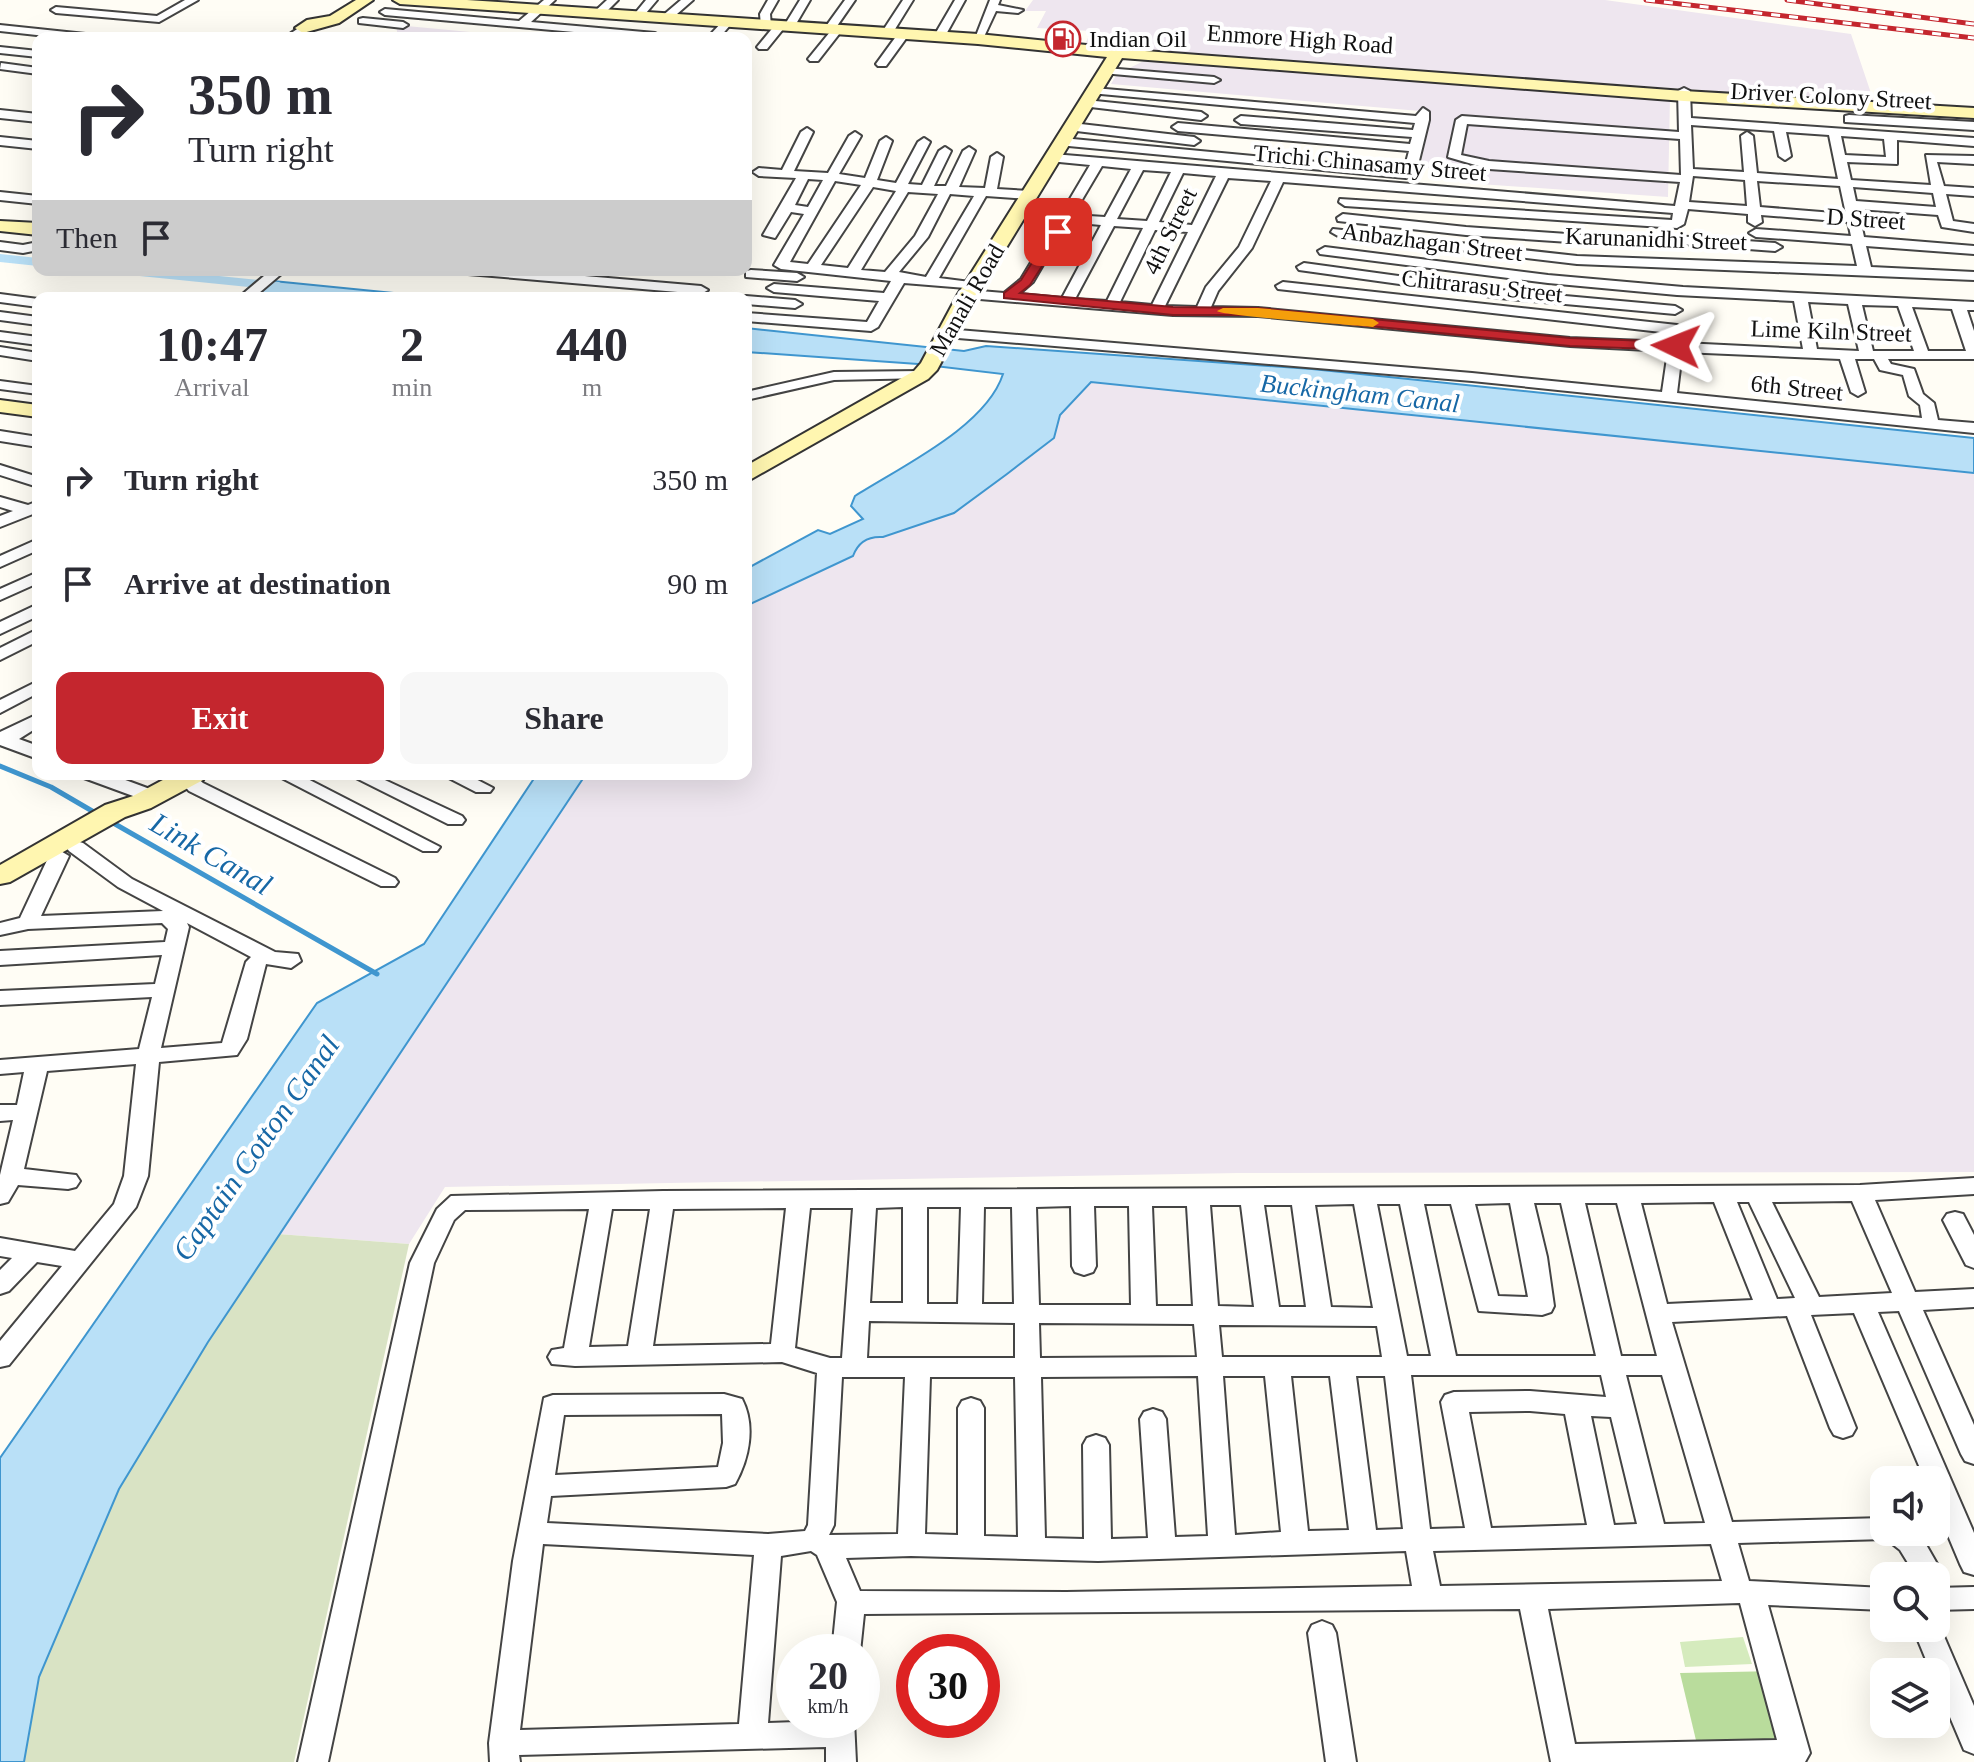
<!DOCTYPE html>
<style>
:root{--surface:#fff;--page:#f7f7f7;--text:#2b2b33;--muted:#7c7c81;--accent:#c4262e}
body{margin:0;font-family:"Times New Roman",serif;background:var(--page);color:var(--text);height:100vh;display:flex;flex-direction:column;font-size:30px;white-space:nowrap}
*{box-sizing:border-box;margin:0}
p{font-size:26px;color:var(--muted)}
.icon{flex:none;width:44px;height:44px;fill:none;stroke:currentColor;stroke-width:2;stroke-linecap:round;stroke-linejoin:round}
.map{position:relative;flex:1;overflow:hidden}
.drawer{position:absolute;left:32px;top:292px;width:720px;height:488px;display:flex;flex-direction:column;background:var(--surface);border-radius:16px;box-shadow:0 8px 32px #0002}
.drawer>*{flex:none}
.hud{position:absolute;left:32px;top:32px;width:720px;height:244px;border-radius:16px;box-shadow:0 8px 32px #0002;background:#fff;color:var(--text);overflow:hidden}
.controls{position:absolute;left:1870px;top:1466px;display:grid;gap:16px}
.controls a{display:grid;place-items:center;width:80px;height:80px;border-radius:16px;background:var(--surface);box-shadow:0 8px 32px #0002;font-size:40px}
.speed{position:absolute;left:776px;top:1634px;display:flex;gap:16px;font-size:40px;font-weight:700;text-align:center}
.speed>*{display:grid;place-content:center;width:104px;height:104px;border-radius:50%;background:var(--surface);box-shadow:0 8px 32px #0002;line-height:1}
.speed small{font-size:20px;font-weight:400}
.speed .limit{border:12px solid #d22;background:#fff;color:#111}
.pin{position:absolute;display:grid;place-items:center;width:68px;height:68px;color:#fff;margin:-34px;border-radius:16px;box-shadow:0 4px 12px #0006}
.me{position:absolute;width:88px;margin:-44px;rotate:272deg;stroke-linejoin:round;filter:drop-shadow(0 0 6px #0008)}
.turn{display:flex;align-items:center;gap:28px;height:168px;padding:0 24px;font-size:36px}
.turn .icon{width:104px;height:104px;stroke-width:2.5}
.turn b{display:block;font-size:56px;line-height:68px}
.then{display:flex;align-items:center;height:76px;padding:0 24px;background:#0003;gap:16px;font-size:30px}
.eta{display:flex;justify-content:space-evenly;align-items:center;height:136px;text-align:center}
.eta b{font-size:48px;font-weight:800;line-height:56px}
.button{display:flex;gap:16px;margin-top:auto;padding:16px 24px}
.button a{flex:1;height:92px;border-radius:16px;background:var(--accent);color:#fff;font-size:32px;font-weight:800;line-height:92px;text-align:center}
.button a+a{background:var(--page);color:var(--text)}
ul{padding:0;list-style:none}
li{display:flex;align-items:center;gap:24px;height:104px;padding:0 24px}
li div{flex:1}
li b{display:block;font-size:30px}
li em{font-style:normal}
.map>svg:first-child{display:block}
</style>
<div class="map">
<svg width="1974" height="1762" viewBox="0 0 1974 1762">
<rect width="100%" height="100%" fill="#fffdf5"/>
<!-- industrial -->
<path fill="#eee6ef" d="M1033,0H1605L1851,34L1874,102L1084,47L1091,31L1037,28L1046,11H1025Z
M396,25L534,38H398Z
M1148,59L1670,97L1668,197L1465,183L1467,172L1420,167L1431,112L1111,84L1117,74Z
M1090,382L1974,473V1172L1238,1173L445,1187L409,1244L278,1234L586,774H746V606L852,556L856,547L873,536L884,537L1054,438L1060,415Z"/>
<!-- green -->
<path fill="#d5ebbd" d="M1743,1637L1752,1664L1685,1667L1680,1642Z"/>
<!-- forest -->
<path fill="#b9dc9c" d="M1778,1671L1803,1752L1699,1753L1680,1673Z"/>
<!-- cemetery -->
<path fill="#d9e3c4" d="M278,1234L409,1244L294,1762H24L39,1677L119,1489L208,1342Z"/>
<!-- water -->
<path fill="#b9e0f7" stroke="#3f96cf" stroke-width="2" d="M273,281L444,298H282L256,295Z
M746,328L964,351L986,346L1312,369L1974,438V473L1091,382L1060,415L1054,438L1007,474L954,513L883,537C869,536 858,542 853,556L746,606V569L818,530L830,534L863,519L851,506L855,496C900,467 986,427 1003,374L918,364L746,352Z
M537,774H586L208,1342L119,1489L39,1677L24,1762H0V1458L317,1003L424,944Z"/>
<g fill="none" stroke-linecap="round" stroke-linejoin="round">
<!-- stream -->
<path stroke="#3f96cf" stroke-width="5" d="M0,766L51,787L99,815
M108,820L377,974"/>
<!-- canal -->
<path fill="#b9e0f7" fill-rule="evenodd" d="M0,254L38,258V266L0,262Z
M113,270H160L279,282L286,286L279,290L120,274Z"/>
<!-- street casing -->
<g stroke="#444" stroke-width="4">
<path id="street" d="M185,0H198L159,22L56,13L51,10L56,7L157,16Z
M544,0H555L531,22L655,33L661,36L640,38L385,15L380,12L385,9L519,21Z
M607,0H618L601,17H593V13Z
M646,0H657L641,19H633L632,17Z
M681,0H693L669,21H661V17Z
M768,0H778L770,14L771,26L766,29L761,26L760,14Z
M800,0H810L793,29L784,28L767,49H759L757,47L775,25L784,26Z
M845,0H855L837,26L843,29L818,61H810L808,59L830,32L824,29Z
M903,0H913L892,34H884L882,32Z
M955,0H965L944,38H936L934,36Z
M990,0H1000L998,5L1023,10L1018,13L996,11L982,41H974Z
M363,18L403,22L408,25L403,28L359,23V19Z
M723,21L732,23L719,38H707Z
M0,25L95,35L101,38H64L0,31Z
M303,25L308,28L297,38H284Z
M900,31L910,33L886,66H878L876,64Z
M0,47L38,51V57L0,53Z
M1,63L38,68V74L0,69Z
M1106,68L1214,77L1220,80L1214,83L1102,73L1100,71Z
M1094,88L1416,116L1423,108L1429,112V120L1416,173L1406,178L1058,145V139L1062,138L1404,170L1409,151L1178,131L1172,127L1178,123L1410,144L1412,137L1241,124L1235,120L1241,116L1413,130L1415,123L1090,93V89Z
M1684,88L1690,91L1691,118L1974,138V146L1897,140V164L1847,162L1851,180L1931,185L1926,155L1974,156V164L1937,162L1944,186L1974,188V196L1946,194L1953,221L1974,224V232L1942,227L1938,215L1858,209L1864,237L1974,246V254L1866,246L1871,267L1974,272V280L1577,264L1338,236L1331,232L1333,229L1577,256L1857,266L1852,244L1756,237L1749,233L1756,229L1851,236L1848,222L1761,215L1762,222L1755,226L1748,222V214L1688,209L1684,224L1677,228L1345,206L1339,202L1340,199L1672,220L1673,213L1283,182L1252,248L1218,291L1211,307L1258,308L1570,338L1669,342L1670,333L1278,289L1276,286L1283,282L1677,325L1684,329L1683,343L1803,349L1794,301L1677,295L1548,283L1320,254L1318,251L1325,247L1548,275L1683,287L1974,302V310H1967L1974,331V359H1888L1891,364L1914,369L1923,394L1934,403L1938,420L1974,423V433L1472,381L946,337L939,333L946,329L1472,373L1662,392L1668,351L1570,346L1258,316L1173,315L968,298L961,294L968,290L1004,293L1021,279L1056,221L1018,218L1012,214L1018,210L1061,214L1090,165L1049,161V155L1053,154L1675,206L1680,182L1489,169L1448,157L1456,120L1462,116L1679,132L1678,91ZM1467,124L1680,139L1681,175L1489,161L1461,155ZM1691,125L1774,131L1779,156L1785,160L1791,156L1786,132L1829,135L1838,179L1757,173L1753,136L1747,132L1741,136L1744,172L1693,169ZM1841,136L1884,139L1886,157L1845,155ZM1102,166L1131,169L1105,217L1073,215ZM1143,170L1171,172L1147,221L1117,219ZM1183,173L1216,176L1192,225L1159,222ZM1693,176L1745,180L1747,206L1689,202ZM1228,178L1271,181L1239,247L1206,287L1197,307L1165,306ZM1757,181L1840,186L1846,214L1760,207ZM1853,187L1933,193L1936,207L1856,201ZM1068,222L1101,225L1062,298L1019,294L1033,282ZM1114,226L1143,228L1107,301L1075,299ZM1155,230L1188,232L1152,305L1120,302ZM1808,302L1848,304L1859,351L1817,349ZM1862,305L1898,306L1914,351H1873ZM1912,307L1952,309L1966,351H1928ZM1682,352L1840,359L1851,392L1858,396L1865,392L1855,359H1874L1880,370L1903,375L1909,396L1920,405L1922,418L1677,393Z
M1086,100L1201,112L1207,116L1201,120L1082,106L1080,104Z
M0,110L38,114V122L0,118Z
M1849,115L1974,122V130L1845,122V116Z
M1072,123L1194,137L1200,141L1194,145L1068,130L1066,127Z
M807,128L813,132L794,171L828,173L849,136L855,132L861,136L839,174L865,178L880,141L886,137L892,141L877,180L896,183L918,142L924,138L930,142L908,184L922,185L939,151L945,147L951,151L934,186H946L963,151L969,147L975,151L959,187L985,188L991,157L997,153L1003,157L997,189L1030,191L1036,195L1030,199L986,196L939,278L978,283V289L904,283L878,327L871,331L746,321V313L867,322L879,301L774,292L767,288L774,284L884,293L891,281L781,269L774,265L804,214L791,212L775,238L763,235L796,178L759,176L753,172L759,168L782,170L801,132ZM808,179L823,180L808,207L795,205ZM835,181L861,185L808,264L790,262ZM873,187L896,191L848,268L821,265ZM908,192L938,194L915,236L885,272L861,270ZM950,194L974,196L926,277L899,272L928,237Z
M0,137L38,141V149L0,145Z
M0,192L38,196V204L0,200Z
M1343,214L1466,227L1669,241L1675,236L1775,243L1782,247L1775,251L1680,244L1674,249L1466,235L1338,221L1337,218Z
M0,242L23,245L38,242V250L23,253L0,250Z
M1304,263L1500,290L1675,306L1682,310L1675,314L1500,298L1299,270L1297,267Z
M271,270H286L253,298H238Z
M461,270H515L701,286L708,290L701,294L468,274Z
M751,270L797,273L804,277L797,281L746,277V271Z
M0,294L38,299V307L0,302Z
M746,296L795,300L802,304L795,308L746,304V298H740Z
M0,312L38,317V325L0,320Z
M0,332L38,337V345L0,340Z
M0,347L38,353V361L0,355Z
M921,371L928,375L926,378L834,380L746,400V392L834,372Z
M0,381L38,386V394L0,389Z
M0,431L38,437V447L0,441Z
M0,465L38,477V487L0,475Z
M0,497L28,505L38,501V512L0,527V516L13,511L0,507Z
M38,539V550L0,567V556Z
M38,572V583L0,600V589Z
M38,604V616L0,634V622Z
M38,629V641L0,660V648Z
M38,681V693L0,713V700Z
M38,714V727L19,739L38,746V759L0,745V732Z
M82,774H109L158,792L161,796L158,800H144L84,778Z
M179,774H193L203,783L395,878L398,882L395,886H381L189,791L177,778Z
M274,774H298L440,847L437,851H423Z
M348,774H372L462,816L465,820L462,824H448Z
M441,774H466L493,788L490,792H476Z
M76,841L83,843L132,879L275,952L298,954L301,961L291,968L266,964L247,1039L237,1055L159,1062L148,1176L136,1207L9,1365L0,1367V1341L62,1266L37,1262L9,1291L0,1294V1270L12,1258L0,1256V1238L75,1251L114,1204L124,1176L136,1064L47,1071L24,1169L76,1175L80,1181L76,1187L68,1189L18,1185L8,1202L0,1204V1175L13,1120L0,1121V1105H17L24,1072L0,1074V1060L139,1049L152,997L0,1005V991L155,984L162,955L0,965V951L165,942L168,929L162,923L28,929L0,935V923L20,918L49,856L59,850L69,856L41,916L163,911L118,887L69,851L66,847L69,843ZM187,923L251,957L246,962L222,1043L161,1048L189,927Z
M1974,1178V1194L1875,1200L1915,1292L1974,1289V1307L1923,1310L1974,1425V1464L1965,1461L1961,1454L1899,1311L1878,1312L1974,1533V1575L1964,1572L1960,1564L1936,1507V1480H1925L1854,1313L1811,1315L1856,1428L1852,1435L1843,1438L1834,1435L1830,1428L1787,1316L1672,1322L1732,1522L1884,1518V1532L1920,1534L1944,1576L1936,1585V1576H1916L1900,1550L1886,1539L1738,1543L1749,1581L1884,1588V1610L1768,1605L1810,1753L1805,1762H1551L1520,1609L864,1614L860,1652H832L837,1602L817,1555L811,1551L781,1556L768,1723L854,1720L856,1762H826V1747L519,1755L520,1762H490L489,1743L513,1561L544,1398L553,1395L724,1394L742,1399C756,1426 749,1459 735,1484L726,1487L551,1496L547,1523L768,1534L805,1531L808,1525L817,1373L782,1362L575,1366L552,1364L548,1357L552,1350L564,1348L589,1209L465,1210L454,1220L434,1263L328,1762H298L410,1263L437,1209L451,1196L663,1191L1860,1185ZM1852,1201L1892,1293L1819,1297L1772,1202ZM1714,1202L1753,1300L1667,1304L1641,1203ZM1737,1202H1749L1795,1298L1777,1299ZM1510,1203L1528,1297L1498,1296L1475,1204ZM1534,1203H1561L1596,1356H1456L1424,1204H1451L1479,1311L1542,1315L1551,1312L1554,1306L1547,1257ZM1585,1203H1617L1657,1356H1621ZM1354,1204L1373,1308L1331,1307L1315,1205ZM1377,1204H1400L1431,1356H1407ZM1210,1205H1241L1254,1307L1218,1306ZM1264,1205H1292L1306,1307H1279ZM1071,1206L1072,1266L1075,1272L1084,1275L1093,1272L1096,1266L1094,1206H1129L1131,1305H1039L1036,1207ZM1152,1206H1187L1193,1306H1156ZM903,1207V1303H870L876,1208ZM927,1207H961L958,1304H927ZM984,1207H1012L1014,1304H982ZM786,1208L771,1344L653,1346L673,1209ZM810,1208H853L842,1358H830L795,1348ZM612,1209H650L628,1346L589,1347ZM869,1321L1015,1323V1358H867ZM1039,1323L1194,1324L1197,1357L1040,1358ZM1219,1325L1377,1326L1382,1357H1222ZM1411,1375H1601L1606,1397L1530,1391L1454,1392L1445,1395L1441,1402L1465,1528L1430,1529ZM1626,1375H1662L1705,1523L1664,1524ZM1198,1376L1208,1536L1175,1537L1166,1419L1162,1412L1153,1409L1144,1412L1140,1419L1148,1538L1111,1539L1109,1445L1105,1438L1096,1435L1087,1438L1083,1445L1084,1539L1045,1538L1041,1377ZM1223,1376H1265L1281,1532L1235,1535ZM1291,1376H1330L1349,1530L1308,1531ZM1356,1376H1385L1403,1529L1376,1530ZM842,1377H905L898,1534L829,1535L834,1525ZM930,1377H1015L1018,1537L984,1536V1408L980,1401L971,1398L962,1401L958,1408V1535L925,1534ZM1530,1411L1565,1414L1587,1525L1491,1528L1469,1412ZM722,1414L723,1443L718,1467L555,1475L564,1415ZM1591,1416L1611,1417L1637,1524L1614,1525ZM543,1544L754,1555L739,1724L520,1730ZM1711,1544L1722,1581L1440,1586L1433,1551ZM1406,1551L1412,1586L1066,1592L860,1591L846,1558L911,1556L1098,1561ZM1740,1603L1777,1740L1575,1744L1548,1609Z
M1955,1212L1963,1214L1974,1235V1268L1966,1265L1943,1220L1947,1214Z
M1974,1587V1609L1936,1610V1588Z
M1937,1620L1974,1706V1754L1964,1750L1936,1684V1672H1931L1913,1628H1936Z
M1322,1621L1332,1625L1336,1633L1356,1762H1326L1308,1633L1312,1625Z"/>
</g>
<!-- secondary casing -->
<g stroke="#333" stroke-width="4">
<path id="secondary" d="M356,0H373L339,23L303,33L295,28L307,20L330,16Z
M393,0H467L978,34L1145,51L1684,91L1974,108V118L1684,101L1122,58L978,294L937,370L928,379L746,482V466L914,371L921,363L958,294L1107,57L978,44L400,4Z
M0,221L38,223V235L0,231Z
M0,400L38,405V417L0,412Z
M174,774H207L203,780L151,808L125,817L10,882L0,884V865L105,805L133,796Z"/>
</g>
<!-- street -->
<use href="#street" fill="#fff" fill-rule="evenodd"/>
<!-- secondary -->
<use href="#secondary" fill="#fff6b0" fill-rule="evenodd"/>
<!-- rail casing -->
<g stroke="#c4262e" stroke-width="5">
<path id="rail" d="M1646,0L1974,38
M1787,0L1974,24"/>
</g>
<!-- rail -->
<use href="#rail" stroke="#fff" stroke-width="3" stroke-dasharray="9" stroke-linecap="butt"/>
</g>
<!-- route -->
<path fill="#c4262e" stroke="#7f191e" stroke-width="2" d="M1058,228L1064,232L1030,285L1020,293L1173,307L1258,308L1570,338L1676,342L1683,346L1676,350L1570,346L1258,315H1173L1004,298V293L1021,280L1053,229Z"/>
<!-- slow -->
<path fill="#f59e0b" d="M1258,308L1373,319L1379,323L1373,327C1352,325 1223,316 1217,311L1223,308Z"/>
<!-- icons -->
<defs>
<g id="fuel-ring" transform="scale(1.8)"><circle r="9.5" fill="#fff" stroke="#c4262e" stroke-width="1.5"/><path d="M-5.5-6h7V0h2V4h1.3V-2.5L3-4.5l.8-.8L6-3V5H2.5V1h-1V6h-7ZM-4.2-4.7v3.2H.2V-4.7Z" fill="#c4262e"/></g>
</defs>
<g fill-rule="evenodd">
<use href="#fuel-ring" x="1063" y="39"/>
</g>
<g text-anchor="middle" stroke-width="8" stroke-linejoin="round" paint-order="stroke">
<!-- far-poi labels -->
<g font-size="24" fill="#111" stroke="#fff" text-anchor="start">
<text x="1089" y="47">Indian Oil</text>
</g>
<!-- far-street labels -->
<g font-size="24" fill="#111" stroke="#fff">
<text transform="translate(1300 39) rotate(4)" y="8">Enmore High Road</text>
<text transform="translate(1831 96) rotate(3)" y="8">Driver Colony Street</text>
<text transform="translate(1370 163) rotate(5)" y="8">Trichi Chinasamy Street</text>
<text transform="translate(1866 219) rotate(4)" y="8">D Street</text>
<text transform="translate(1170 231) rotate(-64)" y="8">4th Street</text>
<text transform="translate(1656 239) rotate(2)" y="8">Karunanidhi Street</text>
<text transform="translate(1432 242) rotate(7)" y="8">Anbazhagan Street</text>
<text transform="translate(1482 286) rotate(6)" y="8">Chitrarasu Street</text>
<text transform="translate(967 300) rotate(-60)" y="8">Manali Road</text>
<text transform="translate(1831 331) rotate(2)" y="8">Lime Kiln Street</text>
<text transform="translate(1797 388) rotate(6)" y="8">6th Street</text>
</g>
<!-- far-water labels -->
<g font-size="26" font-style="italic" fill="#1768a6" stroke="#fff">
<text transform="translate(1360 393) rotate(6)" y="9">Buckingham Canal</text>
</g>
<!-- water labels -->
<g font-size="30" font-style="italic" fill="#1768a6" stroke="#fff">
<text transform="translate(211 854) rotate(30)" y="10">Link Canal</text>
<text transform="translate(256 1148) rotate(-55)" y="10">Captain Cotton Canal</text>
</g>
</g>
</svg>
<div class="controls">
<a><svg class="icon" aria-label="sound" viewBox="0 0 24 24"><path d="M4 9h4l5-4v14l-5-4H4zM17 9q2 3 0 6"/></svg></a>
<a><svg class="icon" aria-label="search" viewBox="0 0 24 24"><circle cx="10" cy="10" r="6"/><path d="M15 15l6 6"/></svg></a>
<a><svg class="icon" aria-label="layers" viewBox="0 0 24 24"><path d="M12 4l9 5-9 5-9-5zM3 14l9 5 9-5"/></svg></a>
</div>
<div class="speed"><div>20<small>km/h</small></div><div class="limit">30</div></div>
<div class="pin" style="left:1058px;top:232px;background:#d93025"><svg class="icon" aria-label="arrive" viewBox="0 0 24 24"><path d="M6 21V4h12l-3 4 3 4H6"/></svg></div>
<svg class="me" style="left:1676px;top:346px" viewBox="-20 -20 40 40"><path d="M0-17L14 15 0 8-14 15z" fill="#c4262e" stroke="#fff" stroke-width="4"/></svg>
<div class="hud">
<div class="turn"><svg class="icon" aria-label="right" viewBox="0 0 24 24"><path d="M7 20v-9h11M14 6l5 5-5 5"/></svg><div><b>350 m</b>Turn right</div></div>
<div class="then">Then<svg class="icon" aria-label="arrive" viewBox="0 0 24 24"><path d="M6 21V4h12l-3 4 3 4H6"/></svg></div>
</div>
<section class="drawer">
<div class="eta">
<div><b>10:47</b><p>Arrival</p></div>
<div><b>2</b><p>min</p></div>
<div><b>440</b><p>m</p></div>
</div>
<ul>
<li><svg class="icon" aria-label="right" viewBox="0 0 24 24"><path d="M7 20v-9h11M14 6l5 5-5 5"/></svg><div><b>Turn right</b></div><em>350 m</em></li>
<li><svg class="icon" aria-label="arrive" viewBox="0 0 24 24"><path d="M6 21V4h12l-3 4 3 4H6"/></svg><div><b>Arrive at destination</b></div><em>90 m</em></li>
</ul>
<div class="button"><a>Exit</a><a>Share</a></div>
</section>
</div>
